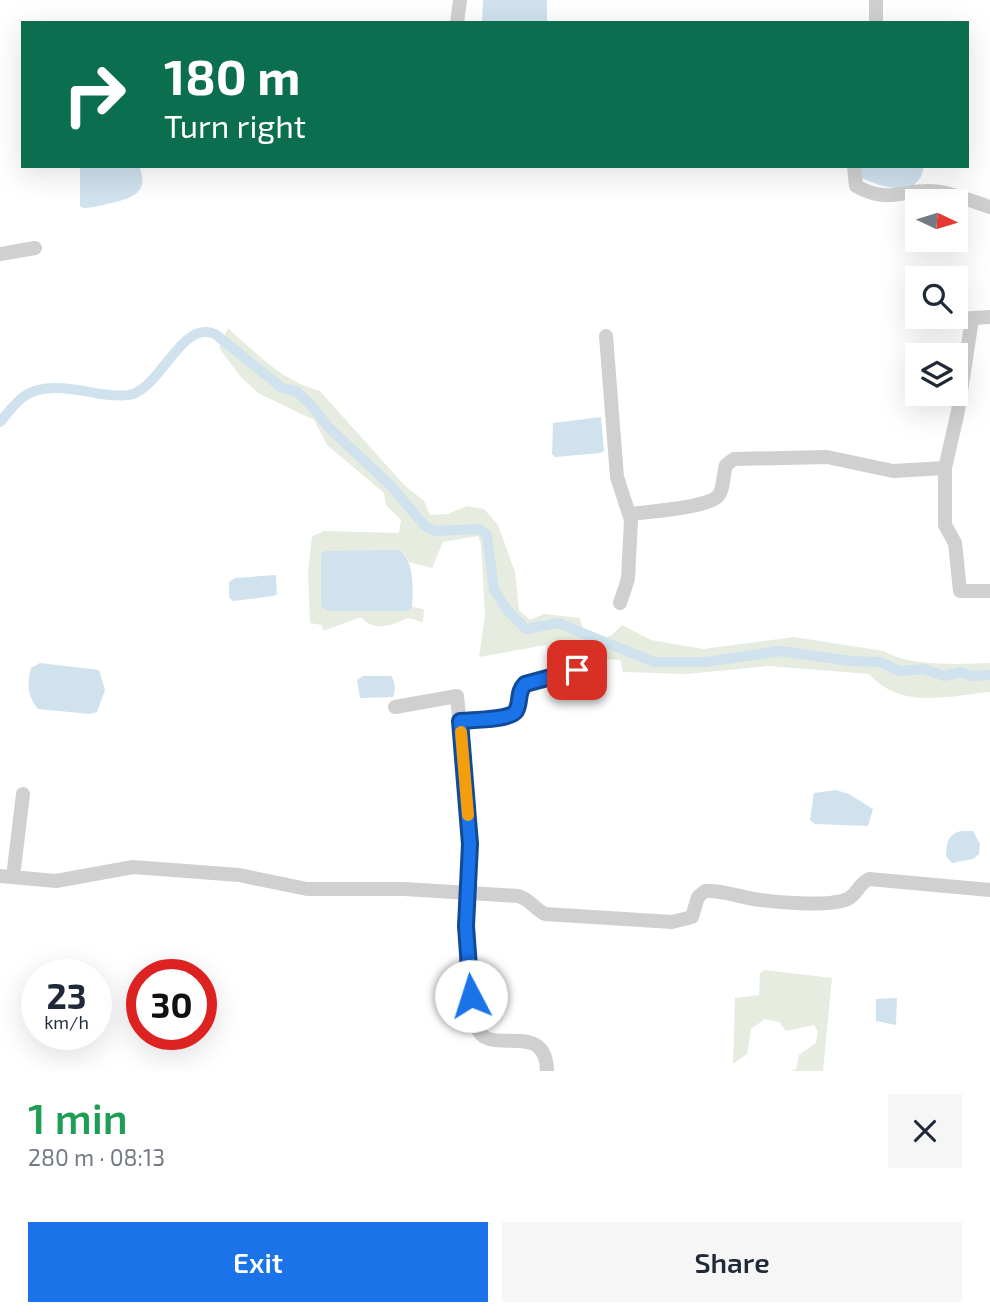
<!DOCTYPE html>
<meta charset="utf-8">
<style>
:root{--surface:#fff;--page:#f6f6f7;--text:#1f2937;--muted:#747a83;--accent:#1a73e8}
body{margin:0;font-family:"Exo 2",sans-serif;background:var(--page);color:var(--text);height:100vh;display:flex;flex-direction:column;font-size:26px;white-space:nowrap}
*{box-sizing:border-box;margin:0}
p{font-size:23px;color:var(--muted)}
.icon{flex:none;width:38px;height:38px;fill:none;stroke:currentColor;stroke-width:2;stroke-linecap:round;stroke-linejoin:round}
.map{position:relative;height:1071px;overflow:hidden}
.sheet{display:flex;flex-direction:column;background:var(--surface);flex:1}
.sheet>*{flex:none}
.hud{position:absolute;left:21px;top:21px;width:948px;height:147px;border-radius:0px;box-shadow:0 7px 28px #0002;background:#0b6e4f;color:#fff;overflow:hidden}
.needle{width:46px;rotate:94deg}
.tools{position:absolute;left:905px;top:189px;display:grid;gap:14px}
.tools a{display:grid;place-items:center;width:63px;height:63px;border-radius:0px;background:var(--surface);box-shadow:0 7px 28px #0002;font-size:35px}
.speed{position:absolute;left:21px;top:959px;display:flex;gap:14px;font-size:35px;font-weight:700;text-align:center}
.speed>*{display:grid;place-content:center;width:91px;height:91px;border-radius:50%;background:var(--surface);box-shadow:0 7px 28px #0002;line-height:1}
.speed small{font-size:18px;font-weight:400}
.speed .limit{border:10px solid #d22;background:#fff;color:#111}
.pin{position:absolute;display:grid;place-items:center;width:60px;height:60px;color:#fff;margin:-30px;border-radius:14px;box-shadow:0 4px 10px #0006}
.me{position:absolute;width:77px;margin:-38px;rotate:355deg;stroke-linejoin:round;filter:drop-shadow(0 0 5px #0008)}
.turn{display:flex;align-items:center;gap:24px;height:147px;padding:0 28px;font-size:32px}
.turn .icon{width:91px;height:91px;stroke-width:2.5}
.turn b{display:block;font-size:49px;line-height:60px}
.round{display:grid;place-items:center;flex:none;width:74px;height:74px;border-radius:0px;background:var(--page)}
.headline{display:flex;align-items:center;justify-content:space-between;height:119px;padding:0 28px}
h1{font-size:42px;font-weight:600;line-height:52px;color:#1e9e55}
.action{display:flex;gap:14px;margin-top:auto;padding:14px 28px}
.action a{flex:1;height:80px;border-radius:0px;background:var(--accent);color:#fff;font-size:28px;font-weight:600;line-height:80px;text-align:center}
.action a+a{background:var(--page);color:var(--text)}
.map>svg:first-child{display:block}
</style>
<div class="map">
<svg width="990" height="1071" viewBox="0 0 990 1071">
<rect width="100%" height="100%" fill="#fff"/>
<!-- green -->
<path fill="#e6ecdf" d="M228,328C256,353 283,382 320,391L404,485L424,501L430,515L448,514L467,506L484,509L498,525L515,572L519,610L530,620L544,614L580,618L585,639L597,643L613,634L622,625L651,640L703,649L794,637L884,651C909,667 961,664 990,663V692C947,696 902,710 869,674L768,666L686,674L623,672L620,660L599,659L595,670L549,676L546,645L479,657L485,615L481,544L478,536L443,542L432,568L409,562L404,553L328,611H408L412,607L424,609L423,622L407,618C393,626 373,632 361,617L323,631L322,625L310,623L308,572L312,536L324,531L399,533L401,520L386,505L384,493L327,445L314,420L258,393L240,376L219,348Z
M765,970L832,978L823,1071H791L796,1069L799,1055L816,1043L818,1032L814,1025L786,1031L779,1022L765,1019L751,1029L747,1054L733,1064L735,998L759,995L760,973Z"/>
<!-- water -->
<path fill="#cfe2ee" d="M483,0H547V23H482Z
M83,166H139C150,192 133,198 111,203C102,205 93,208 83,208L80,206V168Z
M856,166H924C919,201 882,187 859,177Z
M601,417L604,451L601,453L555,457L552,454L553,423Z
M400,550C415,563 413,589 412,607L408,611H328L321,606V553L326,551Z
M276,575L277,594L273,596L233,601L229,597V582L235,578Z
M40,663L99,670L105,690L97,712L90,714L38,709C27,695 27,685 31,668Z
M363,676H391C395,680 396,691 393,697L360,698L357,680Z
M836,790L849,794L873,809L868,826L815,824L810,820L814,793Z
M962,831H973L980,844L979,854L973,859L952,863L946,856C947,842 947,834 962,831Z
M897,998L896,1025L876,1021V999Z"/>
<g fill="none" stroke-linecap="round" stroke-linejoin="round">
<!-- canal -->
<path stroke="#cfe2ee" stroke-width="10" d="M0,422C8,413 16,401 26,395C46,382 79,390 101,394C111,395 123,397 133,394C163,383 182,320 215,334L282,388L296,391L312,406L328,427L390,485L425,526L435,531L479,529L487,535L494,590L508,611L526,629L558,623L654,662H706L780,651L850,661L880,662L899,671L924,669L944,676L962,672L971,676L990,675"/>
<!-- minor -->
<path stroke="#d0d0d0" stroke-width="14" d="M876,0V23
M457,23L460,0
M854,166L856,186C888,204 901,190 931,191C951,192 971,201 990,207
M0,254L35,248
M972,319L958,411L945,468V525L955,543L960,591H990
M926,321L990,317
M606,336L617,477L631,520L628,579L620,603
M629,514C646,512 705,508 717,497C724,491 723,474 726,465L734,459L827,457L893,471L945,468
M395,707L457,696C462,746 470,796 470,846C469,905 458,969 477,1027C487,1059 546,1017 547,1071
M460,721C471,720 511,720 516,711C521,702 517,692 525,684L591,668
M0,876L56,881L133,867L239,875L307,889H404L518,896C530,899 534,909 545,914L672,922L692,917L698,897L705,891C721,890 738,896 753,899C774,902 826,907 845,900C856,897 858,884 869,879L990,890
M13,877L23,794"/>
</g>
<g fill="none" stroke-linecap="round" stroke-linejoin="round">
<!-- route casing -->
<g stroke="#114b97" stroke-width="18">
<path id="route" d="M471,996L466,926L470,844L460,721C471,720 511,720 516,711C521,702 517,692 525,684L577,670"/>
</g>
<!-- route -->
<use href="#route" stroke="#1a73e8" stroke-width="12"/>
<!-- slow -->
<path stroke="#f59e0b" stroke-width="12" d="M461,732L468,815"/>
</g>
</svg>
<div class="tools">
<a><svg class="needle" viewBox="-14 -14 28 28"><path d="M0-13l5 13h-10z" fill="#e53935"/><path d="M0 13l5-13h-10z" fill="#747a83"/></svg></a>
<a><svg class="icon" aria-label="search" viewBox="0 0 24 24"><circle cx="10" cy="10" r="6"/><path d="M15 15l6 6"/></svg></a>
<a><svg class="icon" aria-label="layers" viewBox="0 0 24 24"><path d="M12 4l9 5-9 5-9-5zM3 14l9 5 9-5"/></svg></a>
</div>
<div class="speed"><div>23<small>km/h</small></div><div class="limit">30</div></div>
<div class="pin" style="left:577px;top:670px;background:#d93025"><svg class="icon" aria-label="arrive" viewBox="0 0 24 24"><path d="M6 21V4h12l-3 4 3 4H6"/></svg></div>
<svg class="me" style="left:471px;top:996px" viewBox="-20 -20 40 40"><circle r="19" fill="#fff"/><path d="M0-13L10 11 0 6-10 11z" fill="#1a73e8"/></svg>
<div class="hud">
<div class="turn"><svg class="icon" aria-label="right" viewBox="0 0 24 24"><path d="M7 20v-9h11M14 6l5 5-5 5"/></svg><div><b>180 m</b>Turn right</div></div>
</div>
</div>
<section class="sheet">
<div class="headline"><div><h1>1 min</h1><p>280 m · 08:13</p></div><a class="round"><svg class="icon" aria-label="close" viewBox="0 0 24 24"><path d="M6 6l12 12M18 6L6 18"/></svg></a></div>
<div class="action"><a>Exit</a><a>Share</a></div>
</section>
